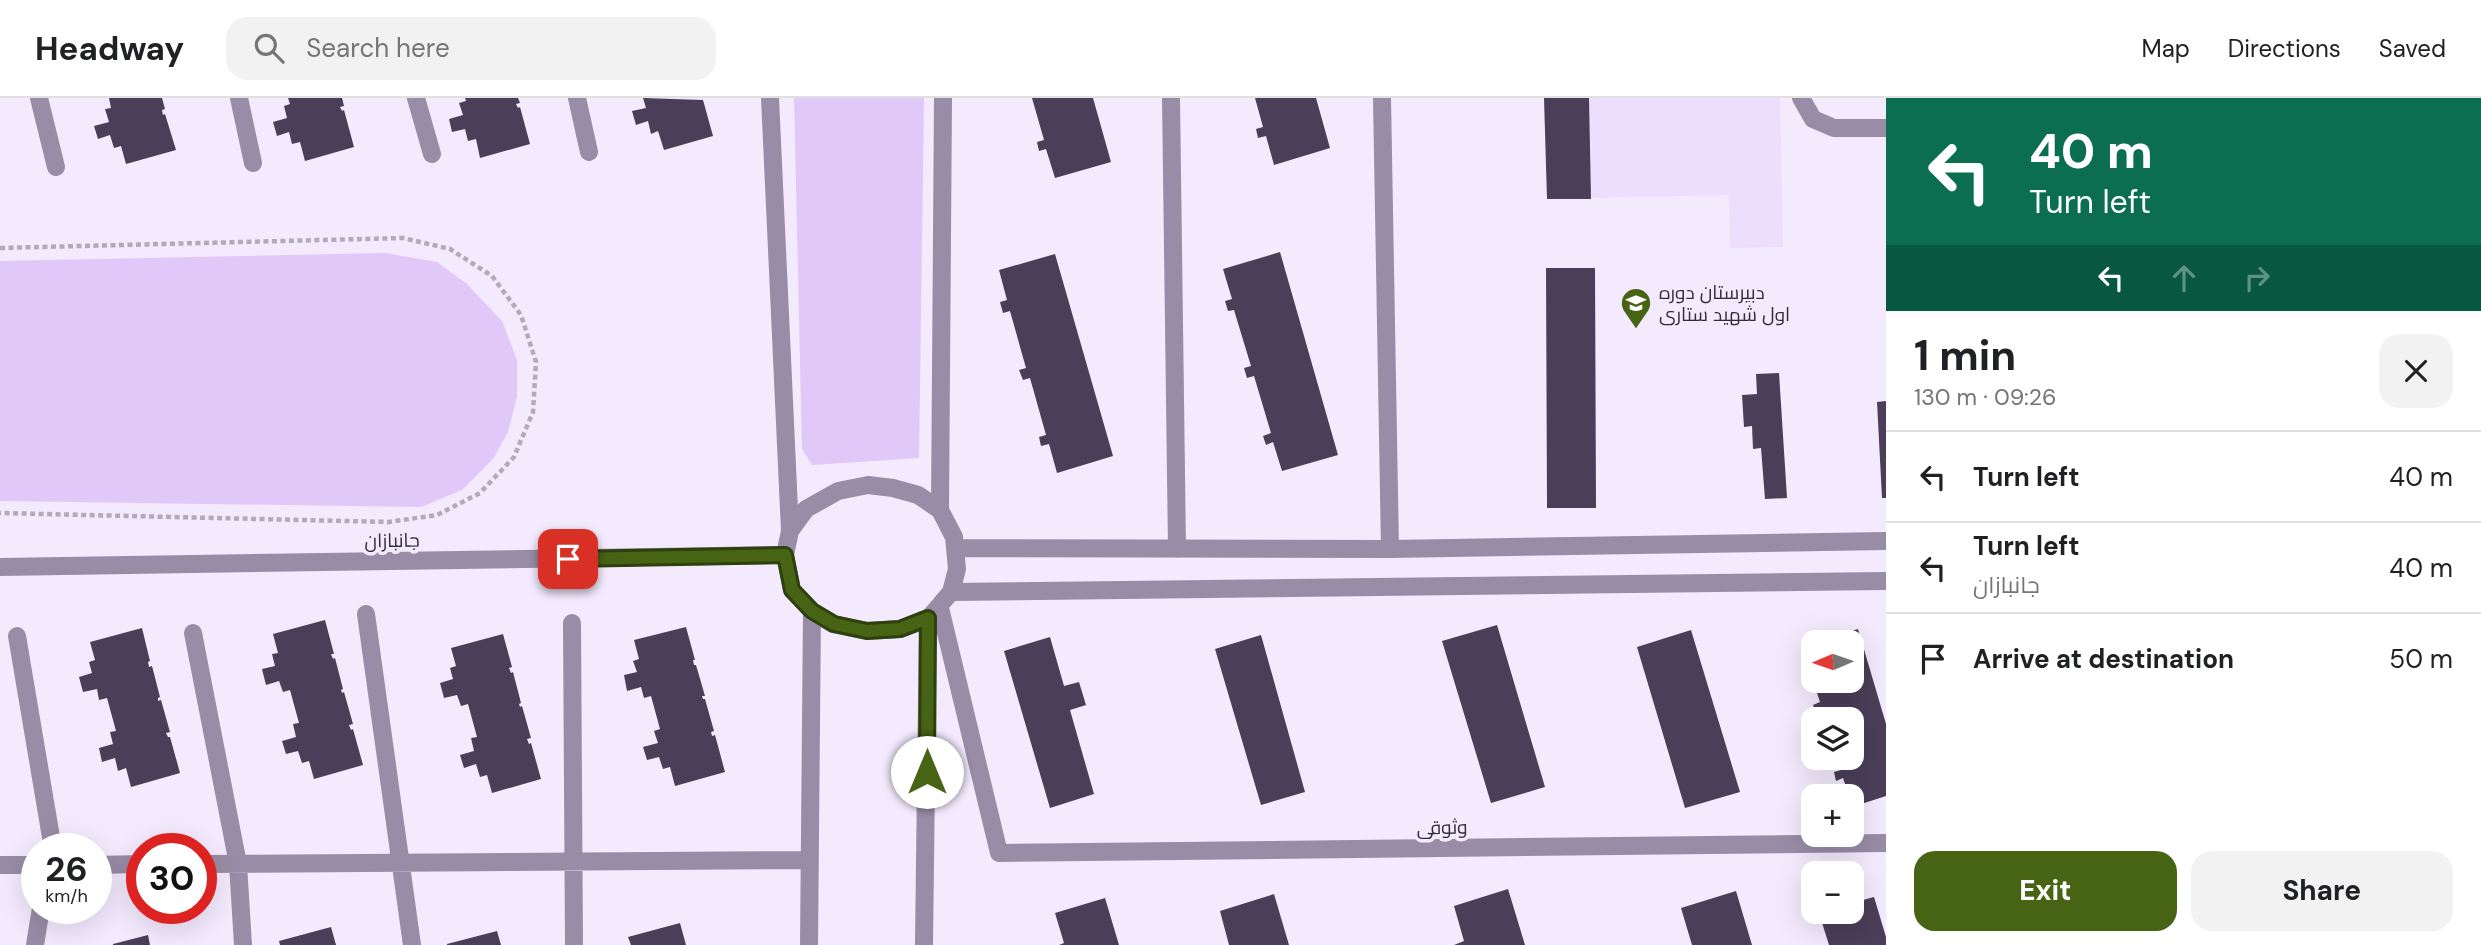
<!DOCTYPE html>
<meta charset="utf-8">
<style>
:root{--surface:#fff;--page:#f2f2f2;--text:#202124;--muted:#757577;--line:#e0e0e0;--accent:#476314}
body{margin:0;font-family:"DM Sans",Cairo,sans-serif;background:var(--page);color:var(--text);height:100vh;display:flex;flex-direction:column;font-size:26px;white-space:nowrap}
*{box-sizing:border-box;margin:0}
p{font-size:23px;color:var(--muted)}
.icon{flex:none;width:38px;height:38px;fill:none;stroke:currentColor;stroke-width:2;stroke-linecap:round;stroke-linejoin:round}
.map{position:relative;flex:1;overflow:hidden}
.sheet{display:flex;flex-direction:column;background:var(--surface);width:595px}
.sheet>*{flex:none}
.guide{background:#0b6e4f;color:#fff;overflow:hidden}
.needle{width:46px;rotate:268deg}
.controls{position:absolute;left:1801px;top:532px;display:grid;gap:14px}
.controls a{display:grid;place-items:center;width:63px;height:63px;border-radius:14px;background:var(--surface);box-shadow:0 7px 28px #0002;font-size:35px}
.speed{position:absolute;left:21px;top:735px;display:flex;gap:14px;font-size:35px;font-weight:700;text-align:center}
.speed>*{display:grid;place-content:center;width:91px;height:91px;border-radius:50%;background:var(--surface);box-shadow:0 7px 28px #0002;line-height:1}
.speed small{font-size:18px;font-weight:400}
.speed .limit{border:10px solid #d22;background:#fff;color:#111}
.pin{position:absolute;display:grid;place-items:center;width:60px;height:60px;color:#fff;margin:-30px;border-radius:14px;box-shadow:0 4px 10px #0006}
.me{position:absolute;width:77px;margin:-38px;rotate:0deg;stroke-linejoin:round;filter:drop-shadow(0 0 5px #0008)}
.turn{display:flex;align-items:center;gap:24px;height:147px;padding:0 28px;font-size:32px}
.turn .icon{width:91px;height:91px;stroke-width:2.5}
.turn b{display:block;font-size:49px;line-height:60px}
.lanes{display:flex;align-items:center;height:66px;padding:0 28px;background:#0003;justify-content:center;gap:35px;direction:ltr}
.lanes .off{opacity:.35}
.round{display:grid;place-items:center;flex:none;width:74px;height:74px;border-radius:21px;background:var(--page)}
.summary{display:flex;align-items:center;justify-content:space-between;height:119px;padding:0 28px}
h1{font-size:42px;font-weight:700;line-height:52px}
.cta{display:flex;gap:14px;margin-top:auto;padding:14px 28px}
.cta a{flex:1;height:80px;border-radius:21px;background:var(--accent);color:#fff;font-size:28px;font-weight:700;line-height:80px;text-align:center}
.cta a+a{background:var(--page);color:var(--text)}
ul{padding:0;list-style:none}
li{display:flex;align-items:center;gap:21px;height:91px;padding:0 28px;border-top:2px solid var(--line)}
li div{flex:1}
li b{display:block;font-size:26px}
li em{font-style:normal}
header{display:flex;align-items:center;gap:42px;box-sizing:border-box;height:98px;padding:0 35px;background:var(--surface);border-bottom:2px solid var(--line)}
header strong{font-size:33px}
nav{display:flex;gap:38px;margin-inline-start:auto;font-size:24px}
.search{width:490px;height:63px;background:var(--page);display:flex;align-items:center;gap:18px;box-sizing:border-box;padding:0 24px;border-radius:21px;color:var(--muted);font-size:26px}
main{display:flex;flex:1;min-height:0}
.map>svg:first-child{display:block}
</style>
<header>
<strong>Headway</strong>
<div class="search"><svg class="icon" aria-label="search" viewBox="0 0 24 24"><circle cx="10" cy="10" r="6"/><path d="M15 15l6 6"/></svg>Search here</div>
<nav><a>Map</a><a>Directions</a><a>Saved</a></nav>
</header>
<main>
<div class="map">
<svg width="1886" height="847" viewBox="0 0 1886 847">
<rect width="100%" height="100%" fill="#f3eafd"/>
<!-- built -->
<path fill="#eddefd" d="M1544,0H1780L1783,149L1730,150L1729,97L1547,101Z"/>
<!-- green -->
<path fill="#e0c8f8" d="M794,0H924L919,360L812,367L802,351Z
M385,155L437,164L467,186L502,223L517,262V299L508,334L493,361L462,392L421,409L0,403V163Z"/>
<!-- building -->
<path fill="#4b3e58" d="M109,0H162L165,11L162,12L163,17L165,16L176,52L126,66L121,48L114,50L110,37L98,41L94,28L109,24L105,11L111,10Z
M288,0H342L344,8L340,9L342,13L344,12L354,49L305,63L300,44L292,46L289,34L277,38L273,24L287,20L284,8L290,6Z
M465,0H518L520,5L516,6L518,10L520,9L530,46L480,60L476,41L468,43L465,31L452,34L449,21L463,17L459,5L466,3Z
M643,0L703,2L713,38L664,52L658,33L651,36L648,23L636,27L632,13L646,10Z
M1032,0H1093L1111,64L1055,80L1046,51L1039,53L1037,44L1044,42Z
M1255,0H1316L1330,50L1274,67L1266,38L1258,40L1256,31L1263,29Z
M1544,0H1589L1591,101H1547Z
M1280,154L1338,357L1282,373L1273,344L1266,347L1263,338L1271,335L1254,278L1247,280L1244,270L1251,268L1234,212L1228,213L1225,203L1232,201L1223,171Z
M1055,156L1113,358L1057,375L1049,346L1041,348L1039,339L1046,337L1030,280L1023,282L1019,272L1026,270L1010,213L1003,215L1000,204L1007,202L999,172Z
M1546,170H1595L1596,410H1547Z
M1779,275L1787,400L1765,401L1761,350L1753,351L1752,328L1744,329L1742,297L1757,296L1756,276Z
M1886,303V400H1882L1877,304Z
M325,522L334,556H331L333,561L335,560L343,591L341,592L342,595L344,594L353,626L349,627L351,632L353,631L363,667L314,681L309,663L302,665L298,653L286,656L282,643L296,639L293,626L299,625L290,592L283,594L279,583L266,587L262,571L275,568L272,556L278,555L273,536Z
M1497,527L1545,689L1491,705L1442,543Z
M686,529L695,562H693L694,567H696L705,598H702L703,601H705L714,633L711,634L712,638L715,637L725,674L675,688L670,669L663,671L659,659L647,662L643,649L658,645L654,633L660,631L651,598L644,600L641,589L627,593L624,577L637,574L633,563L639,561L634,542Z
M142,530L150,563L148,564L149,569L152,568L160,599L158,600V603L161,602L170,634L166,635L168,639H170L180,675L131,689L126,670L118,673L115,660L102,664L99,650L113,646L110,634L116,633L107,600L99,602L97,591L83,594L79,579L92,575L89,564L95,562L90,544Z
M1858,531L1886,626V698L1852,709V698H1849L1843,680L1836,683L1834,674L1841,672L1837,660H1852V621H1826L1824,615L1817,618L1813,607L1820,604L1813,583H1852V544H1815Z
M1691,532L1740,694L1685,710L1637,549Z
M503,536L512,569L509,570L511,575L513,574L521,605L519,606L520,609L522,608L531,640L527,641L529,646L531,645L541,681L492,695L487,677L480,679L476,666L464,670L460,657L474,653L471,640L477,639L468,606L461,608L457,597L444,600L440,585L453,581L450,570L456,568L451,550Z
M1261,537L1305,694L1261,707L1215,551Z
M1050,539L1064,588L1079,584L1086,607L1070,612L1094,696L1050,710L1004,553Z
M1813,544V579H1812L1803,547Z
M1508,791L1525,847H1454L1464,843L1454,808Z
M1736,793L1752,847H1692L1681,810Z
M1274,796L1289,847H1229L1220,813Z
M1874,799L1886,839V847H1829L1819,815L1852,814V805Z
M1105,800L1119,847H1059L1064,845L1055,815Z
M680,825L686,847H631L628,839Z
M331,829L336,847H280L279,843Z
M497,833L501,847H447V846Z
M148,837L150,847H113V846Z"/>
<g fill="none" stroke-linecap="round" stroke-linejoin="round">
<!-- path -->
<path stroke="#b2aabb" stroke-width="4.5" stroke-dasharray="5 3.5" stroke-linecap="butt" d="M0,150L403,140L450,151L492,178L521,217L536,264L533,314L514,359L480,395L437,417L389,424L0,415"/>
<!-- minor -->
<path stroke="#998ca6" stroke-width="18" d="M39,0L56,69
M239,0L253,65
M416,0L432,56
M577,0L589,54
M770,0L790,433
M1171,0L1177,451
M1382,0L1390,451
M1801,0L1813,21L1834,30H1886
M868,387L893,390L918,397L940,412L954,439L957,471L951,494L928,521L900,531L867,533L833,526L812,513L792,492L785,457L790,433L806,411L838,393Z
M940,412L943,0
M955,450L1390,451L1886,443
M0,469L785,457
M951,494L1886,483
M940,510L999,755L1886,745
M366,516L412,847
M572,525L574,847
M193,535L238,766L243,847
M17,538L53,751
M201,766L809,762
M0,767H37
M96,767L142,766
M35,847L41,810
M809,847L812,513
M924,847L928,521"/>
</g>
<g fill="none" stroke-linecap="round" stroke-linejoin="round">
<!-- route casing -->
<g stroke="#2e400d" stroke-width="18">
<path id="route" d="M568,461L785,457L792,492L812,513L834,526L867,533L900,531L928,520L927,674"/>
</g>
<!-- route -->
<use href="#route" stroke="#476314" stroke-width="12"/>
</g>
<!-- icons -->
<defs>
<g id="school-pin" transform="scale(1.575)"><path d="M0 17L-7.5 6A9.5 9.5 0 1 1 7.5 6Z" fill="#476314" stroke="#f3eafd"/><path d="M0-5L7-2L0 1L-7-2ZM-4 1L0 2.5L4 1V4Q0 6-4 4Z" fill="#fff"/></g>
</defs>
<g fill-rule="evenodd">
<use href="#school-pin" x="1636" y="205"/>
</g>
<g text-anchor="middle" stroke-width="7" stroke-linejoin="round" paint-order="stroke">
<!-- poi labels -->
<g font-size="19" fill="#312b37" stroke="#f3eafd" text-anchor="start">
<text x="1659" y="201">دبیرستان دوره<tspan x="1659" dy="22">اول شهید ستاری</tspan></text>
</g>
<!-- street labels -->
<g font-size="19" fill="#312b37" stroke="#f3eafd">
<text transform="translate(392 442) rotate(-1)" y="7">جانبازان</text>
<text transform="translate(1442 729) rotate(-1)" y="7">وثوقی</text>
</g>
</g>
</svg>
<div class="controls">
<a><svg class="needle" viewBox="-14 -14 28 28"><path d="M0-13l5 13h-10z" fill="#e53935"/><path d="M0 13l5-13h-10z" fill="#757577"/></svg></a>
<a><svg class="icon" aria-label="layers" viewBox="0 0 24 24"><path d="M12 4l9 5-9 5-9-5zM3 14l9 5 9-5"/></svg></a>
<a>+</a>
<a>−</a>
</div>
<div class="speed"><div>26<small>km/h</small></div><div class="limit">30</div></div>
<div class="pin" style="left:568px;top:461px;background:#d93025"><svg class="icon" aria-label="arrive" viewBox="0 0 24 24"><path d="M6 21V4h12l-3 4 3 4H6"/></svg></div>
<svg class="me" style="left:927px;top:674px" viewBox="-20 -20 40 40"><circle r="19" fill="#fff"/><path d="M0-13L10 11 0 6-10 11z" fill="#476314"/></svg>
</div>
<section class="sheet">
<div class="guide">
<div class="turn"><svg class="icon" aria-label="left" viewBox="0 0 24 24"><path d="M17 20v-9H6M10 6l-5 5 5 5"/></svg><div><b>40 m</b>Turn left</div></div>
<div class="lanes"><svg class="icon" aria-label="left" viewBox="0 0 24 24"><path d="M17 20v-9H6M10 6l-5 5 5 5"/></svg><svg class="icon off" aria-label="ahead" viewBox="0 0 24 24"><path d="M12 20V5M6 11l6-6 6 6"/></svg><svg class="icon off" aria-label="right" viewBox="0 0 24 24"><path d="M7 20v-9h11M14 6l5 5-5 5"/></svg></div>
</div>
<div class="summary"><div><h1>1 min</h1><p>130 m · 09:26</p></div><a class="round"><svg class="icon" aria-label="close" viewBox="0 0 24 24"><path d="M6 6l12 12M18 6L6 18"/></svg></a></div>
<ul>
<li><svg class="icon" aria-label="left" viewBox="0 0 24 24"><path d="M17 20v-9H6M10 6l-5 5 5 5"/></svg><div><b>Turn left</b></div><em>40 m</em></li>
<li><svg class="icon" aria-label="left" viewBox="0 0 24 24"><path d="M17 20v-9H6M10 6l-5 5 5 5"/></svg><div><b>Turn left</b><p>جانبازان</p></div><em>40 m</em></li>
<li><svg class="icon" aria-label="arrive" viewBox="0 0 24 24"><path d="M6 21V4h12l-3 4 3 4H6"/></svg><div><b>Arrive at destination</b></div><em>50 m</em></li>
</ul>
<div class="cta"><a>Exit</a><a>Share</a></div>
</section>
</main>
